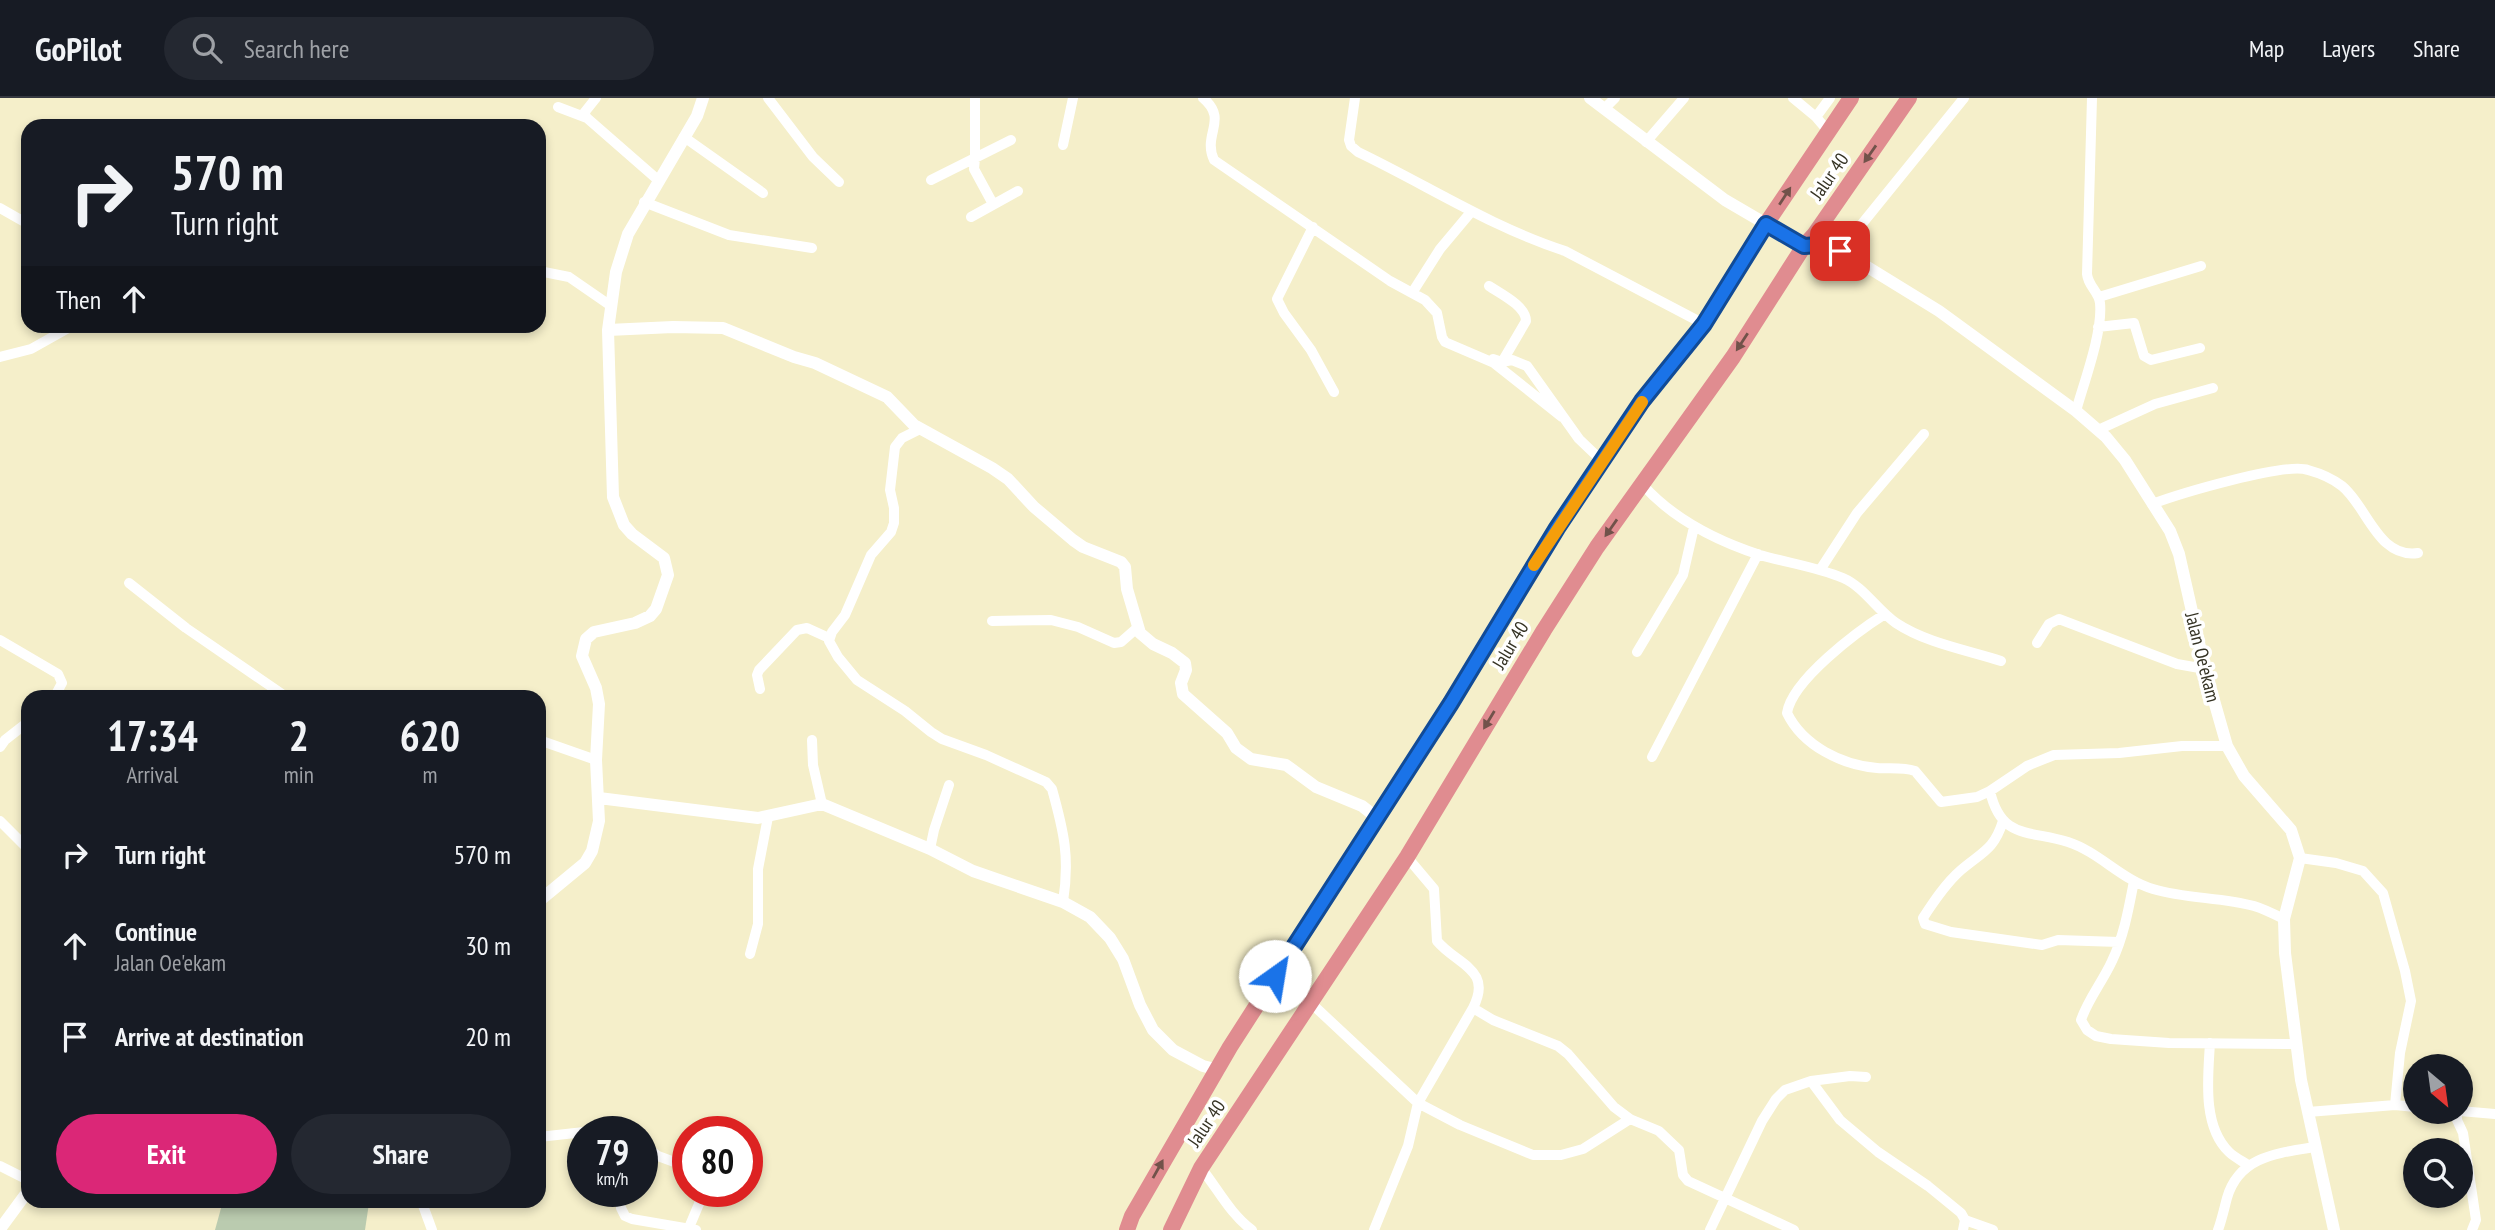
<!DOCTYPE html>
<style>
:root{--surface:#171b24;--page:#242831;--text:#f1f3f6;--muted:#9ea1a6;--line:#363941;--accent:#db2777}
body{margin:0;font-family:"PT Sans Narrow",sans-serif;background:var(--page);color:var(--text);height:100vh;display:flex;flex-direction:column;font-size:26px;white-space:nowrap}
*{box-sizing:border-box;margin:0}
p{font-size:23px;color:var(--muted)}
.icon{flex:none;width:38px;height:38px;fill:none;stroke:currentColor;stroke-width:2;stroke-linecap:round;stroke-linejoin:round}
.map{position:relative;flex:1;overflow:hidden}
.sheet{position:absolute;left:21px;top:592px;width:525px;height:518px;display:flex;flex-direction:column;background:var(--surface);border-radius:21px;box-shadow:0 4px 10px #0003}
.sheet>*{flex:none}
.banner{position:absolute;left:21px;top:21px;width:525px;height:214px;border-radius:21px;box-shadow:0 4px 10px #0003;background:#171b24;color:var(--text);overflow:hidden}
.needle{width:46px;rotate:151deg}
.fabs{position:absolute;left:2403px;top:956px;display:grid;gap:14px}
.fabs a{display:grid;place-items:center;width:70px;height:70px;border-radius:50%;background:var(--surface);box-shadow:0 4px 10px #0003;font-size:35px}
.speed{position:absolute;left:567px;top:1018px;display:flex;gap:14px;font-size:35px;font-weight:700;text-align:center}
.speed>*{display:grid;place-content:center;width:91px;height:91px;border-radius:50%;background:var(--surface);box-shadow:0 4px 10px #0003;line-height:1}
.speed small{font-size:18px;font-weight:400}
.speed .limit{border:10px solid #d22;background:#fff;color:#111}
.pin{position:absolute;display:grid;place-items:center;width:60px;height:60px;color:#fff;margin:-30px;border-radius:14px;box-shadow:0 4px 10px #0006}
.me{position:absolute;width:77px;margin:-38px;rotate:32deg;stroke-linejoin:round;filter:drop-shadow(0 0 5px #0008)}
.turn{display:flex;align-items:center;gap:24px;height:147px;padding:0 35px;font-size:32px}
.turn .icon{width:91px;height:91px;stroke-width:2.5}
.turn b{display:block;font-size:49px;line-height:60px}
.then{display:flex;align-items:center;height:66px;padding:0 35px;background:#0003;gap:14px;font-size:26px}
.eta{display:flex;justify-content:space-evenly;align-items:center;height:119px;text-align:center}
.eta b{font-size:42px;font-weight:700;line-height:49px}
.primary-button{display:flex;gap:14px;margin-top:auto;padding:14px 35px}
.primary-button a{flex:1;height:80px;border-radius:42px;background:var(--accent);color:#fff;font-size:28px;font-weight:700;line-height:80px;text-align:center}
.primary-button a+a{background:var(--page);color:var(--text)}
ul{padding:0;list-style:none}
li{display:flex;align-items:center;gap:21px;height:91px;padding:0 35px}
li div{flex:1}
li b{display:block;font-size:26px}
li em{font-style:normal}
header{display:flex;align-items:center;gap:42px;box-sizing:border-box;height:98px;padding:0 35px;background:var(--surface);border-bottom:2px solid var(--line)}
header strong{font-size:33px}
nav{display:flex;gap:38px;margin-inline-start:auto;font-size:24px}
.search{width:490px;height:63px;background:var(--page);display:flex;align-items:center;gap:18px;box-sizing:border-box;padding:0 24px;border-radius:38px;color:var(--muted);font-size:26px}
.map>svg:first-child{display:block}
</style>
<header>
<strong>GoPilot</strong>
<div class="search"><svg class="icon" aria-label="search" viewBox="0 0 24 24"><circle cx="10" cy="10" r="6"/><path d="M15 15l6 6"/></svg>Search here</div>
<nav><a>Map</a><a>Layers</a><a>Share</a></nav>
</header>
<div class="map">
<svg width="2495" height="1132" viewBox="0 0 2495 1132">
<rect width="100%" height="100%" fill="#f5efca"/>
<!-- green -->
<path fill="#bacbaf" d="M364,1103L369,1105L365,1132H215L223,1103Z"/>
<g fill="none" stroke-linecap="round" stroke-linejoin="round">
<!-- minor -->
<path stroke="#fff" stroke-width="10" d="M596,0L584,15L587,20L658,82
M768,0L813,59L839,84
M1203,0C1229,22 1202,36 1214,62L1390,183L1425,202L1437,215L1442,239L1445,244L1494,265L1562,319
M1355,0L1349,42L1351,48L1358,54C1427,87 1491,129 1565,153L1704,226
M1793,0L1816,19L1828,33
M558,9L587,20
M1605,10L1615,0
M1816,19L1830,0
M684,39L763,95
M1646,44L1684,0
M1063,47L1073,0
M931,82L975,60V0
M644,104L729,137L812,150
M993,106L974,71L975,60L1011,42
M0,110L28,126
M971,119L1018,93
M1766,126L1804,148
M1313,129L1277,201L1284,215L1311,252L1334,294
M1840,153L1964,0
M539,173L569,179L611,208
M1489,188C1501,196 1526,208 1526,223L1502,264
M1412,195L1440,151L1471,114
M2099,199L2201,168
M2098,229L2134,225L2144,258L2151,262L2200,250
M0,259L31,251L72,228
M1493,261L1502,264L1512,262L1527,268L1579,341L1601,362
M2076,313C2084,284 2103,234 2100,205C2099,194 2088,188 2087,176L2092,0
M920,331L902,340L895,349L890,392L894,410V425L891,434L871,457L845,517L832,534L829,543L838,559L857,582L905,613L931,634L942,641L986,657L1046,684L1052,691C1064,734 1070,760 1063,804
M2098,332L2155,306L2213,290
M1642,386C1673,421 1717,443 1760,457C1788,465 1817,469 1843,480C1864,489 1877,512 1896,525C1926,545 1967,552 2001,563
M2152,406C2179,396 2285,364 2308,372C2319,375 2333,381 2342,388C2367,408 2378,461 2418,455
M1820,472L1857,415L1924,336
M129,485L186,530L285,598
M1885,516C1858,533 1792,582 1787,615C1803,648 1842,667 1877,670C1890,671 1903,669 1915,673L1941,704L1977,699L1990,693L2027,668L2054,657L2119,655L2182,648H2227
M992,523L1051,522L1078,529L1114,545L1121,544L1137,530
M0,542L58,576L62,585L55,598
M2037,545L2049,526L2059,521L2177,566L2205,571
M1637,554L1683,477L1694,429
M760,591L757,577L759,572L797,532L807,530L829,540
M539,642L596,662
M812,642L813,667L822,706
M0,649L5,642L28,624
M1652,659L1758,456
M1990,693C2001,742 2030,732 2068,744C2099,754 2122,782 2153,791C2186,801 2221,799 2254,808C2264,811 2274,816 2284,821
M0,723L28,751
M2003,723C1994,752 1982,754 1961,772C1946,785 1934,803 1923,820L1925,826L1951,834L2042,847L2058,842L2119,844
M930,751L934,732L949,687
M2300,760L2336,765L2363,773L2383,795L2405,873L2411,903L2400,955L2395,1007
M2134,783C2129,809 2124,838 2112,863C2103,883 2088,901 2081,922L2087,932L2096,938L2111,941L2169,945L2296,946
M750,856L758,826V771L768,719
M1312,906L1418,1005L1460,1027L1533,1057H1561L1583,1051L1630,1021
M1473,910L1493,922L1558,948L1568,956L1614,1009L1630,1021L1659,1033L1679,1052L1683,1077L1688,1083L1794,1132
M2210,945C2208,979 2202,1028 2229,1054C2234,1059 2242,1063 2248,1067
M1811,983L1840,1022L1878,1054L1928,1088L1961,1115L1965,1122L1963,1132
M2457,1013V1022L2463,1035L2476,1122L2472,1132
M2460,1013L2495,1016
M2308,1014L2395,1007L2415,1009
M539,1039L593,1033L628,1034
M642,1046L658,1058L688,1069
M0,1068L28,1082
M1201,1070C1218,1091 1230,1116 1252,1132
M421,1102L432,1132
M621,1110L625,1118L632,1121L696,1132
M1965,1122L1993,1132
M688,1132L704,1094
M1374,1132L1408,1048L1418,1005L1473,910C1493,871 1457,867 1437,843L1434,791L1407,759
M1710,1132L1762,1023L1776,1001L1785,992L1811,983L1850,978L1866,979
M2218,1132C2222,1121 2224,1111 2227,1100C2239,1058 2278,1055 2315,1049"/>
<!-- tertiary -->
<path stroke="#fff" stroke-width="12" d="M1590,0L1725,102L1766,126
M1804,148L1830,150L1861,165L1939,213L2076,313L2106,339L2125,362L2170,433L2179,456L2205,571L2227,648L2244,678L2291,732L2300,760L2284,821L2285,855L2301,982L2334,1132
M608,232L673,229L723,230L794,259L815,265L887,299L914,327L992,370L1008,381L1034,409L1073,442L1083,449L1121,464L1125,469L1127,491L1140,535L1153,546L1172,555L1185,565L1186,572L1181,585L1183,596L1227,635L1236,650L1251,661L1286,667L1316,689L1362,708L1376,719
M599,700L758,720L822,706L930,751L973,773L1063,804L1090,819L1110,840L1123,861L1140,907L1153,932L1173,952L1203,968L1219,972
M539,803L585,765L592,753L599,723L596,662L599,606L596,590L582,558L586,541L594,534L635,525L650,518L656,511L668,477L664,460L632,436L624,427L613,399L608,232L616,174L628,136L697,18L703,0
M0,1131L28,1093"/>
<!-- trunk -->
<path stroke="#e08c90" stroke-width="16" d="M1127,1132L1132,1118L1230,949L1451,605L1557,430L1642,303L1704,226L1766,126L1851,0
M1171,1132L1201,1070L1407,759L1544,532L1597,449L1733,259L1804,148L1814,137L1909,0"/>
</g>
<!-- one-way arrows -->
<defs><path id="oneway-solid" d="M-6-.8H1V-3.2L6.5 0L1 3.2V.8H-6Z" transform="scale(1.75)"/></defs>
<g fill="#71524a">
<use href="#oneway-solid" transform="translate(1870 56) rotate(125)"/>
<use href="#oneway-solid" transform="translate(1785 98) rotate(-57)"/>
<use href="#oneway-solid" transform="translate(1742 244) rotate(123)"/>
<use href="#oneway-solid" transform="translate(1611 430) rotate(125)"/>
<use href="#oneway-solid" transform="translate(1489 622) rotate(121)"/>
<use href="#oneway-solid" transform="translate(1158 1071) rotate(-61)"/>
</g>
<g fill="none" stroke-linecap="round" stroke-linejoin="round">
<!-- route casing -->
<g stroke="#114b97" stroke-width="18">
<path id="route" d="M1275,878L1451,605L1557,430L1642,303L1704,226L1766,126L1804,148L1819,147L1840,153"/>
</g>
<!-- route -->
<use href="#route" stroke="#1a73e8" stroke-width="12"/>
<!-- slow -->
<path stroke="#f59e0b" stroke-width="12" d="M1534,467L1642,304"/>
</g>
<g text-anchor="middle" stroke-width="7" stroke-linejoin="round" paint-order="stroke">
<!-- street labels -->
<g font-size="19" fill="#353324" stroke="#fff">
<text transform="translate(1829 78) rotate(-55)" y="7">Jalur 40</text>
<text transform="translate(1510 547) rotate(-59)" y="7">Jalur 40</text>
<text transform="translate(2203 559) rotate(76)" y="7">Jalan Oe'ekam</text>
<text transform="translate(1206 1025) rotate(-56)" y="7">Jalur 40</text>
</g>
</g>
</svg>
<div class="fabs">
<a><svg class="needle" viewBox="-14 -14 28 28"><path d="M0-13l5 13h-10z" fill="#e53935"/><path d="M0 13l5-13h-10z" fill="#9ea1a6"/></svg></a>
<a><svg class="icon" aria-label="search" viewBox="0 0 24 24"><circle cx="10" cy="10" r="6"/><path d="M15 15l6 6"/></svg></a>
</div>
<div class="speed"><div>79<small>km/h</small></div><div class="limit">80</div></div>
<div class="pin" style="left:1840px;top:153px;background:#d93025"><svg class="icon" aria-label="arrive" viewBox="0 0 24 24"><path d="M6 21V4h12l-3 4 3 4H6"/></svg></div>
<svg class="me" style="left:1275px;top:878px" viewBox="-20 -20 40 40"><circle r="19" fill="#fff"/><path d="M0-13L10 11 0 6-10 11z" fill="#1a73e8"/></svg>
<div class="banner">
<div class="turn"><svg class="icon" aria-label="right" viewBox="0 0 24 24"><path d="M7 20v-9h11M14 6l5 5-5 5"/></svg><div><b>570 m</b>Turn right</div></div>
<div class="then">Then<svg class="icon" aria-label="ahead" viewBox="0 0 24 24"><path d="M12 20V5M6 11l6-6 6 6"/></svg></div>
</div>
<section class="sheet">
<div class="eta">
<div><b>17:34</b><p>Arrival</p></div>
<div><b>2</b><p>min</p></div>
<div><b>620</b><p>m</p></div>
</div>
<ul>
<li><svg class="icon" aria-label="right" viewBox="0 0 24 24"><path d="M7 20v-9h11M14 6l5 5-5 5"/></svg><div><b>Turn right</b></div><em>570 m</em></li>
<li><svg class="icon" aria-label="ahead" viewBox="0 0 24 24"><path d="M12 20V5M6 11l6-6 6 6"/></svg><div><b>Continue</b><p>Jalan Oe'ekam</p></div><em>30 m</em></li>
<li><svg class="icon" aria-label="arrive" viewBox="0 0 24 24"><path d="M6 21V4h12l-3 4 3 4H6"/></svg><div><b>Arrive at destination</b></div><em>20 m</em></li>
</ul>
<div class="primary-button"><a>Exit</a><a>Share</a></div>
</section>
</div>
